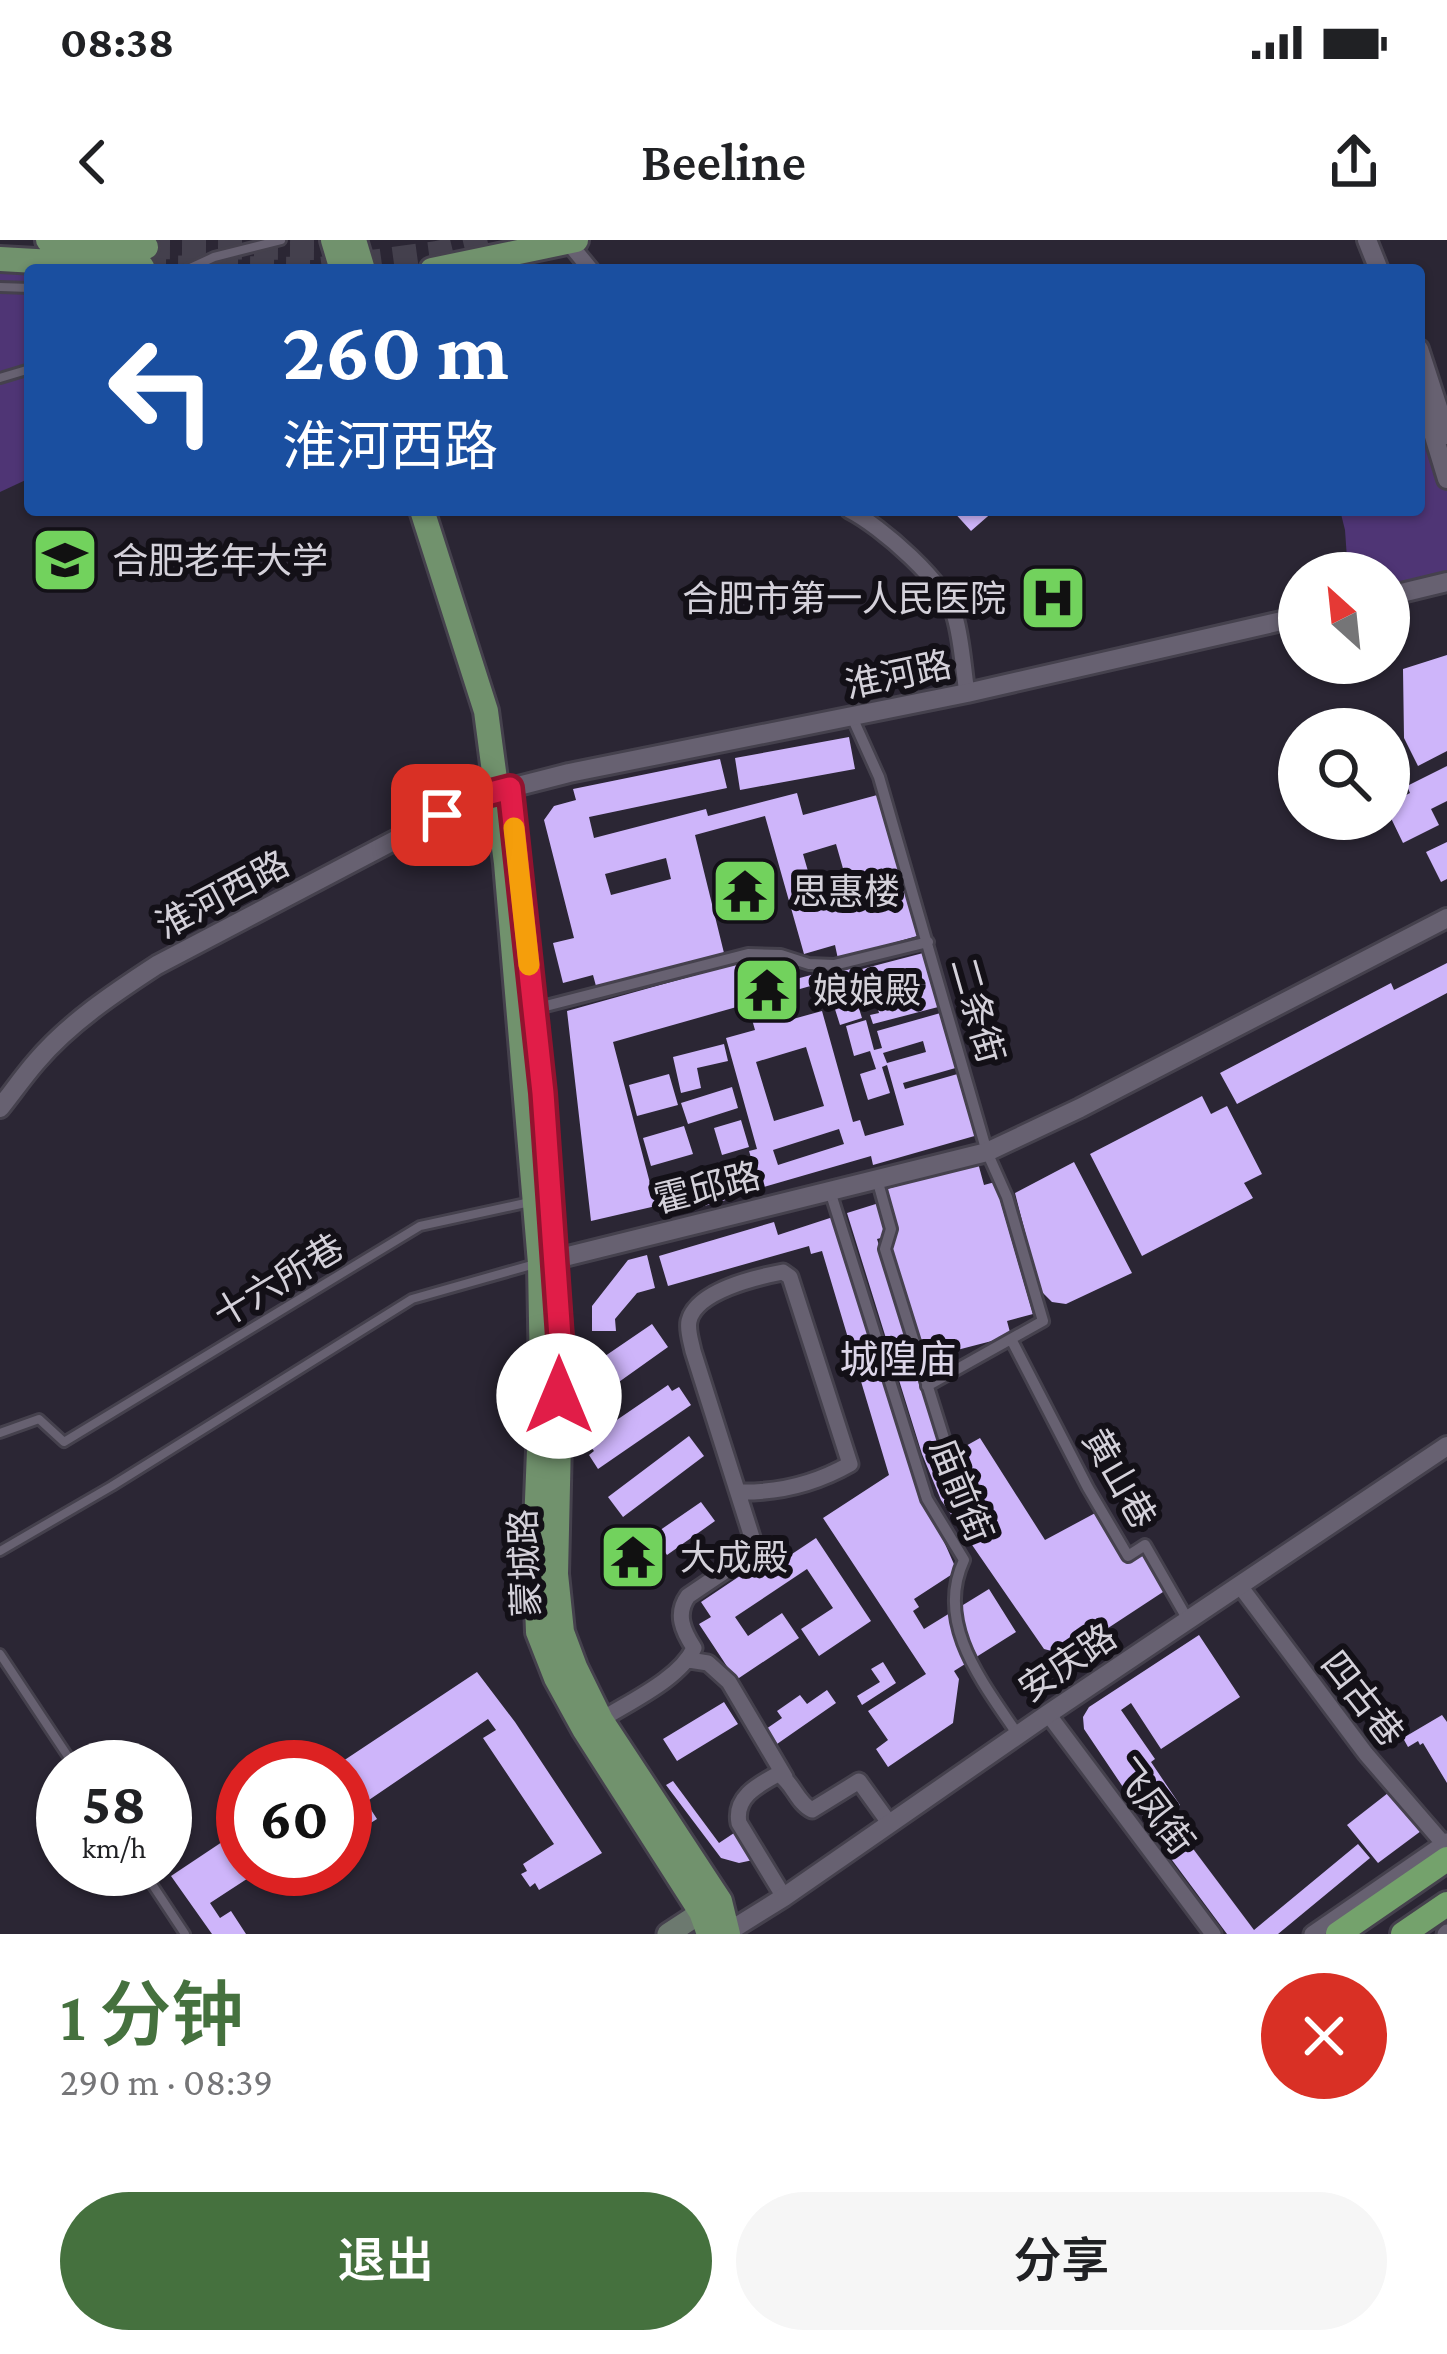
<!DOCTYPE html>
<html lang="zh">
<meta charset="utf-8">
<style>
:root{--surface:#fff;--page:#f6f6f6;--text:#202124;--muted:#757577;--accent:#45713e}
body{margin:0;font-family:"Crimson Pro","Noto Sans SC",serif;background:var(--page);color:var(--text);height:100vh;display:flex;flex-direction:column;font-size:45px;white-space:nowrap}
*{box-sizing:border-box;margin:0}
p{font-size:39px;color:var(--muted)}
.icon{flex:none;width:66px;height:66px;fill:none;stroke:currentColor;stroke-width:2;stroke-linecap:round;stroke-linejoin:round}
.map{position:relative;height:1694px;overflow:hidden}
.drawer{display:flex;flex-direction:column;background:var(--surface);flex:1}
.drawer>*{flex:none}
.banner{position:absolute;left:24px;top:24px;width:1401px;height:252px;border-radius:12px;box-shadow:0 3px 9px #0004;background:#1a4fa0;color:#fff;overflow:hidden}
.needle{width:78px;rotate:333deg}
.fabs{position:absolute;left:1278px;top:312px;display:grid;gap:24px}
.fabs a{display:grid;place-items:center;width:132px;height:132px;border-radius:50%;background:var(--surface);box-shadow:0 3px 9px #0004;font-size:60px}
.speed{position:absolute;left:36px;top:1500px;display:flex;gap:24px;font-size:60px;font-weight:700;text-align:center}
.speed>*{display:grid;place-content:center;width:156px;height:156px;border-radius:50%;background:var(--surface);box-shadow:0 3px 9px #0004;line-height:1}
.speed small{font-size:30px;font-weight:400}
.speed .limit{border:18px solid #d22;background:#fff;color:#111}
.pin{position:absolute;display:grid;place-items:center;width:102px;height:102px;color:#fff;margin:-51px;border-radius:24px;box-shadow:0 6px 18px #0006}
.me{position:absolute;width:132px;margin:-66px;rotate:0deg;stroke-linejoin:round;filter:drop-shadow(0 0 9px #0008)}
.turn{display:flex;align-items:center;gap:42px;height:252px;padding:0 60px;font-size:54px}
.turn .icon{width:156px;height:156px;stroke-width:2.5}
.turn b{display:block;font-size:84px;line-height:102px}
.round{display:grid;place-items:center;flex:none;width:126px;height:126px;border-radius:63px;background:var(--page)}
.head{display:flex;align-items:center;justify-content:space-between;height:204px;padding:0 60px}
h1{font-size:72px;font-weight:600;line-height:90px;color:var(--accent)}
.button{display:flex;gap:24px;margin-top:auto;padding:24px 60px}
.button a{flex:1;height:138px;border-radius:72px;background:var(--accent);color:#fff;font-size:48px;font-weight:600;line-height:138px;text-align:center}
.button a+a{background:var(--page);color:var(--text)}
.status{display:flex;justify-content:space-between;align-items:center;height:84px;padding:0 60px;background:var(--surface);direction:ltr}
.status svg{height:33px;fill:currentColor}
header{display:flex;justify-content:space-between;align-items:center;height:156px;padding:0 60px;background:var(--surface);font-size:54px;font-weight:600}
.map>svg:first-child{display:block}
</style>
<div class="status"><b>08:38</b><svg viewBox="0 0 49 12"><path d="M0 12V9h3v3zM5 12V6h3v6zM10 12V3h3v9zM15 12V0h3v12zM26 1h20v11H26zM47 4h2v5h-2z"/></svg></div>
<header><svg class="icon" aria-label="back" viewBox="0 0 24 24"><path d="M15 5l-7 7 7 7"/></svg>Beeline<svg class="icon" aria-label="share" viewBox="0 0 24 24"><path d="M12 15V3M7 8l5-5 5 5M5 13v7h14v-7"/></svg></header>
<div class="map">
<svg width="1447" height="1694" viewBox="0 0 1447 1694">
<rect width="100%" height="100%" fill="#2b2634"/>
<!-- green -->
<path fill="#4f3575" d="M0,32L30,33V238L0,252Z
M1419,147L1447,239V342L1389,356V333H1348L1345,290L1340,270H1419Z"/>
<!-- building -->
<path fill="#ceb5fa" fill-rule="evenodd" d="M952,270H995L971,291Z
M1447,415V511L1418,526L1404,498L1403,429Z
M849,497L855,529L740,550L735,518Z
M720,519L727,548L589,577L594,598L706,569L708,576L797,553L803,575L881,554L917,696L838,719L835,705L804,714L765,576L695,595L724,713L596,746L593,735L563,743L553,703L574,698L544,580L554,566L576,560L573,549ZM836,604L852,660L819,669L803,614ZM666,618L671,639L611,655L605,634Z
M1447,526V561L1431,569L1439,585L1403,603L1389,574V564L1410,553L1407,546Z
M1447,602V639L1441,642L1426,612Z
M727 649a18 18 0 1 1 36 0a18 18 0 1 1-36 0Z
M927,712L942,766L873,784L870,775L879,773L873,751L869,752L862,729Z
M746,721L753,746L776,740L777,744L811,735L814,745L613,802L656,966L591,981L567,771Z
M1447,723V753L1237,864L1220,833L1391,743L1394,750Z
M851,727L858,747L825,757L819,738Z
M788,758L793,779L822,771L853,882L860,880L865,896L904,885L887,825L882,827L890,853L868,860L860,834L876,829L870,811L854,816L846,786L866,780L874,810L882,808L877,791L944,772L959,827L903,843L905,849L961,833L978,895L873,925L871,916L760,948L749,911L757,909L726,798L755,790L749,769ZM923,801L926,812L887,823L883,813ZM806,807L824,866L774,881L756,822ZM839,889L844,904L778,925L773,910Z
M856,759L862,778L840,785L834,766Z
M724,804L728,821L697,828L701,848L681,853L673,817Z
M669,834L678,865L637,876L629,845Z
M732,847L738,868L688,884L681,863Z
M1202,856L1211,874L1227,866L1262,934L1244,943L1253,958L1142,1016L1090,914Z
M741,880L749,907L722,915L714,888Z
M684,886L693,914L651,926L643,898Z
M1074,922L1132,1033L1066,1064L1052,1062L1040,1050L1015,953Z
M978,923L984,945L995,942L1033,1074L1007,1081L1011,1096L934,1116L915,1104L890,1007L897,986L887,949Z
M725,928L733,958L672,975L664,945Z
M879,963L888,996L877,999L946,1217L980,1198L1045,1300L1099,1271L1126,1323L1146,1312L1166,1350L1067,1415L1044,1409L941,1260L922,1214L847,973Z
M833,977L908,1220L957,1331L914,1359L919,1367L913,1371L924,1389L989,1349L1016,1392L954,1431L959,1439L953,1483L888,1527L876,1509L888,1500L868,1471L926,1434L823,1278L889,1235L822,1011L811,1014L809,1006L668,1046L659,1016L774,982L778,995Z
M647,1015L655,1048L637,1053L615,1079L616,1091H592V1066L628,1020Z
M652,1084L668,1107L602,1154L592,1140L597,1137L589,1127Z
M668,1145L672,1151L679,1147L691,1165L598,1229L589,1215L594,1211L586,1201Z
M689,1196L704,1216L623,1277L608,1257Z
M701,1262L715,1281L667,1315L653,1295Z
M642,1295L657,1317L624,1339L609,1317Z
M816,1298L871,1381L819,1416L801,1389L833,1368L807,1329L735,1377L748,1396L782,1373L799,1398L736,1440L699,1384L711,1377L701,1362L771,1315L777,1324Z
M1199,1395L1240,1457L1161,1509L1131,1463L1121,1470L1155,1519L1151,1522L1180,1565L1163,1577L1185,1610L1191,1606L1254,1690L1358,1604L1370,1618L1278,1694H1227L1172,1620L1084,1489L1083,1477L1089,1467Z
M883,1422L896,1443L862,1465L857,1456L880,1442L871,1429Z
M477,1432L515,1482L602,1613L539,1650L535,1643L530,1647L521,1634L527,1631L523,1624L554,1604L483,1498L496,1490L488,1479L366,1562L377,1579L345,1599V1527H334Z
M827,1450L836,1463L777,1504L766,1489L782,1478L777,1471L800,1455L807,1464Z
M724,1462L738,1484L677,1521L663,1499Z
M1442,1475L1447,1482V1543L1423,1503L1420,1505L1418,1501L1408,1507L1403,1498Z
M673,1541L719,1603L734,1593L753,1620L739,1623L721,1618L666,1545Z
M1388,1553L1421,1591L1378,1623L1347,1585Z
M243,1588V1629H262L210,1663L220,1678L231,1671L246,1694H212L171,1636Z"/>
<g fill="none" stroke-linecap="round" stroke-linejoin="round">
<!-- primary-tunnel -->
<path stroke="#44404d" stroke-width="24" stroke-dasharray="24 12" stroke-linecap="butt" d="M146,7L314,8L368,0
M142,27L319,29L437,13L491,0"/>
<!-- service casing -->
<g stroke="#45414d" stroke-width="14">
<path id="service" d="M186,30L214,17L281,0
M0,47L30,48
M0,138L30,129
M0,1193L39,1179L64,1202L420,986L530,962
M0,1311L112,1246L412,1059L535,1024
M0,1414L75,1527
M142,1629L185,1694"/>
</g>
<!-- pedestrian casing -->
<g stroke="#45414d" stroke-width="16">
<path id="pedestrian" d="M852,477L879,537L987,912L1007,957L1043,1081L927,1146
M534,769L748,714L781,715L809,724L834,725L928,702
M877,939L891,989L885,1009L948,1211
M830,951L927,1259L964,1320C934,1384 984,1444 1018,1495
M1011,1099L1088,1248L1128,1316L1145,1305L1188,1380"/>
</g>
<!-- minor casing -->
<g stroke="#45414d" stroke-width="21">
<path id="minor" d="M568,2L591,30
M849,270C881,286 946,343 955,377C962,401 963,428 967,453
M1240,1346L1366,1514L1443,1603
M689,1420L708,1423L729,1442L785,1537
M1048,1474L1213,1694
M601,1480C629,1462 680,1439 694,1408C683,1391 675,1374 688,1356L756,1310L693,1111C691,1101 687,1090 689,1081C696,1051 757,1037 783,1032L790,1037L850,1224C815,1244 778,1253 738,1252
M784,1657L739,1583C734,1557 758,1545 778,1534C793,1542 797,1563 812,1570L859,1541L890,1584
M1312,1694L1447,1601
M1445,1694L1447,1692"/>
</g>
<!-- tertiary casing -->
<g stroke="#45414d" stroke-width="24">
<path id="tertiary" d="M1367,0L1379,30
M1419,109L1447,195
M1419,147L1447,239
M1389,356L1447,342
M0,868C12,853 23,837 36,822C69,783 114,753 157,725L479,556L569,533L967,453L1299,377
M540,1023L987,912L1080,868L1447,678
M728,1692L784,1657L1048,1474L1447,1206"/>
</g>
<!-- secondary casing -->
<g stroke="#45414d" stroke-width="27">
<path id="secondary" d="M668,1694L714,1664"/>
</g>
<!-- primary casing -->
<g stroke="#45414d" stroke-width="30">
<path id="primary" d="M48,0L146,7
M333,0L342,30
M354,0L363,30
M0,19L142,27
M432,30L576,0
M422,270L486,471L506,623L540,1023L542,1137L535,1309L538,1392L556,1438L584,1489L701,1672L709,1694
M535,784L547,922
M555,1041L561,1112L556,1334L562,1392L575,1427L601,1480L720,1661L728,1694"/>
</g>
<!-- trunk casing -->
<g stroke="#45414d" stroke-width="30">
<path id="trunk" d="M1338,1694L1447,1619
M1403,1694L1447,1664"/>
</g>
<!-- service -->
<use href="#service" stroke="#676171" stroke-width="8"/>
<!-- pedestrian -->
<use href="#pedestrian" stroke="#676171" stroke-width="10"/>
<!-- minor -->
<use href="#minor" stroke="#676171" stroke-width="15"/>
<!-- tertiary -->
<use href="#tertiary" stroke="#676171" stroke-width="18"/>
<!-- secondary -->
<use href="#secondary" stroke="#6c796f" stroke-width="21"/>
<!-- primary -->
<use href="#primary" stroke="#71926d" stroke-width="24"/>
<!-- trunk -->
<use href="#trunk" stroke="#74a26c" stroke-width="24"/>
</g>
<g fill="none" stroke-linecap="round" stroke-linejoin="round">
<!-- route casing -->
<g stroke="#92132f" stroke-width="30">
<path id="route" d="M442,575L479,556L510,548L543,853L561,1112L559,1156"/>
</g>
<!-- route -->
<use href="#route" stroke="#e11d48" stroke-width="21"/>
<!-- slow -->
<path stroke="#f59e0b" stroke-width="21" d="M514,588L529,725"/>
</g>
<!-- icons -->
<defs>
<g id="university-square" transform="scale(3.45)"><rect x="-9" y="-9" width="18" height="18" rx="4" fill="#72d25d" stroke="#131017"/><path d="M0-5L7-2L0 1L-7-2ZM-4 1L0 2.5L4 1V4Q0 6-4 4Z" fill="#111"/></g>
<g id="hospital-square" transform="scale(3.45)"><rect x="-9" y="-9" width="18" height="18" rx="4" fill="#72d25d" stroke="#131017"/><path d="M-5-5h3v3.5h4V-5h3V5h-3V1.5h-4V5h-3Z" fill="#111"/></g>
<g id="temple-square" transform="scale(3.45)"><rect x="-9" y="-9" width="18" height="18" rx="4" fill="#72d25d" stroke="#131017"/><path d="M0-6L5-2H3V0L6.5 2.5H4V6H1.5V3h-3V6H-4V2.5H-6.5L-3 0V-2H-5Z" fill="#111"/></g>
</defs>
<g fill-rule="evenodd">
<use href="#university-square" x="65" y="320"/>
<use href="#hospital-square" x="1053" y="358"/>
<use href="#temple-square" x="745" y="651"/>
<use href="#temple-square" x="767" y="750"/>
<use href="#temple-square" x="633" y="1317"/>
</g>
<g text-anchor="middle" stroke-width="12" stroke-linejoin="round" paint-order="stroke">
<!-- poi labels -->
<g font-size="36" fill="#d4d1da" stroke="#131017" text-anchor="start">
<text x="112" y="333">合肥老年大学</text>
<text x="1006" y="371" text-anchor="end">合肥市第一人民医院</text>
<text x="792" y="664">思惠楼</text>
<text x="813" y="763">娘娘殿</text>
<text x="680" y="1330">大成殿</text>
</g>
<!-- street labels -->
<g font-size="36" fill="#d4d1da" stroke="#131017">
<text transform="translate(898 434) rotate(-12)" y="13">淮河路</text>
<text transform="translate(222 654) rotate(-28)" y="13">淮河西路</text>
<text transform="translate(978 770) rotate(74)" y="13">二条街</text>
<text transform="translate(707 947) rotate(-14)" y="13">霍邱路</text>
<text transform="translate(278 1040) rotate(-31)" y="13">十六所巷</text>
<text transform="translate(1120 1238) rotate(60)" y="13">黄山巷</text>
<text transform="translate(962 1250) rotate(68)" y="13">庙前街</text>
<text transform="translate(524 1323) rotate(-92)" y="13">蒙城路</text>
<text transform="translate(1067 1422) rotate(-34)" y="13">安庆路</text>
<text transform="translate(1363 1458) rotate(52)" y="13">四古巷</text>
<text transform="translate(1154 1566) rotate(53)" y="13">飞凤街</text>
</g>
<!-- neighbourhood labels -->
<g font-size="39" fill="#ddd7e9" stroke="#131017">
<text x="898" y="1133">城隍庙</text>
</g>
</g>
</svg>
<div class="fabs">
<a><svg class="needle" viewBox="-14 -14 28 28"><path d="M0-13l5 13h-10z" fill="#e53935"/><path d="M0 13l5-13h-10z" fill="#757577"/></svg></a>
<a><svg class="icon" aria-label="search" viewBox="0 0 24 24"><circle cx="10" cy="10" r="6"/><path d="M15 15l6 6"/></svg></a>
</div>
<div class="speed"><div>58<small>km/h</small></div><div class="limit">60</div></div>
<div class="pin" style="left:442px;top:575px;background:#d93025"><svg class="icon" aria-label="arrive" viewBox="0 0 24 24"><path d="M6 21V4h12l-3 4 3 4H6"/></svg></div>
<svg class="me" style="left:559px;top:1156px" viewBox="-20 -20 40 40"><circle r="19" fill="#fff"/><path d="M0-13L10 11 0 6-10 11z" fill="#e11d48"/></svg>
<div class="banner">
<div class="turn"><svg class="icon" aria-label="left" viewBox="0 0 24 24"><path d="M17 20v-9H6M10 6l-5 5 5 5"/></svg><div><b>260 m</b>淮河西路</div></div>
</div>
</div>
<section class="drawer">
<div class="head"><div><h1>1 分钟</h1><p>290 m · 08:39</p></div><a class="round" style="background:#d93025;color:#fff"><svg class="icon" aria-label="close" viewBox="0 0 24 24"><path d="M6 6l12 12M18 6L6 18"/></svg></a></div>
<div class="button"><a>退出</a><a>分享</a></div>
</section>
